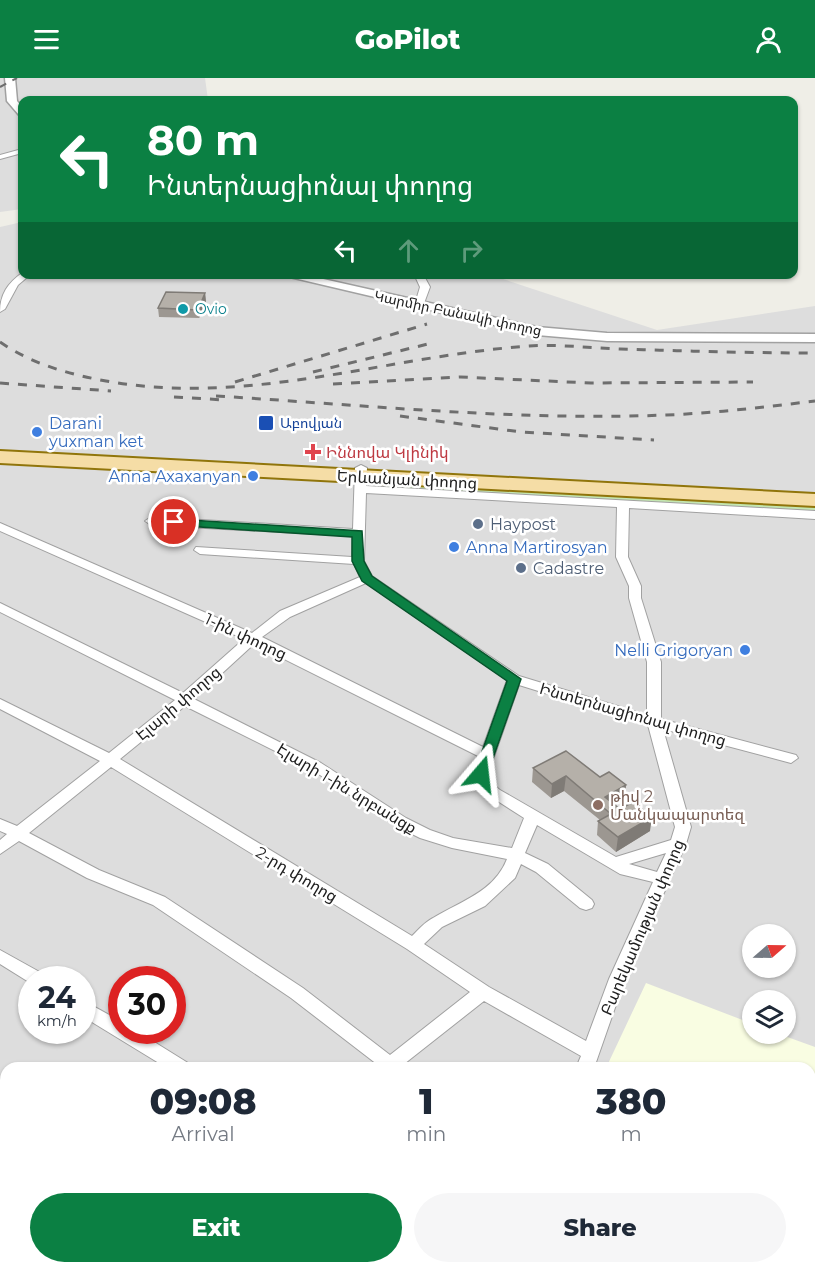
<!DOCTYPE html>
<meta charset="utf-8">
<style>
:root{--surface:#fff;--page:#f6f6f7;--text:#1f2937;--muted:#747a83;--accent:#0b8043}
body{margin:0;font-family:Montserrat,"Noto Sans Armenian",sans-serif;background:var(--page);color:var(--text);height:100vh;display:flex;flex-direction:column;font-size:22px;white-space:nowrap}
*{box-sizing:border-box;margin:0}
p{font-size:20px;color:var(--muted)}
.icon{flex:none;width:33px;height:33px;fill:none;stroke:currentColor;stroke-width:2;stroke-linecap:round;stroke-linejoin:round}
.map{position:relative;flex:1;overflow:hidden}
.details{position:absolute;left:0px;top:984px;width:816px;height:212px;display:flex;flex-direction:column;background:var(--surface);border-radius:18px 18px 0 0;box-shadow:0 2px 4px #0004}
.details>*{flex:none}
.banner{position:absolute;left:18px;top:18px;width:780px;height:183px;border-radius:12px;box-shadow:0 2px 4px #0004;background:#0b8043;color:#fff;overflow:hidden}
.needle{width:39px;rotate:70deg}
.controls{position:absolute;left:742px;top:846px;display:grid;gap:12px}
.controls a{display:grid;place-items:center;width:54px;height:54px;border-radius:50%;background:var(--surface);box-shadow:0 2px 4px #0004;font-size:30px}
.speed{position:absolute;left:18px;top:888px;display:flex;gap:12px;font-size:30px;font-weight:700;text-align:center}
.speed>*{display:grid;place-content:center;width:78px;height:78px;border-radius:50%;background:var(--surface);box-shadow:0 2px 4px #0004;line-height:1}
.speed small{font-size:15px;font-weight:400}
.speed .limit{border:9px solid #d22;background:#fff;color:#111}
.pin{position:absolute;display:grid;place-items:center;width:51px;height:51px;color:#fff;margin:-26px;border:3px solid #fff;border-radius:50%;box-shadow:0 2px 6px #0007}
.me{position:absolute;width:66px;margin:-33px;rotate:17deg;stroke-linejoin:round;filter:drop-shadow(0 0 4px #0008)}
.turn{display:flex;align-items:center;gap:21px;height:126px;padding:0 30px;font-size:27px}
.turn .icon{width:78px;height:78px;stroke-width:2.5}
.turn b{display:block;font-size:42px;line-height:51px}
.lanes{display:flex;align-items:center;height:57px;padding:0 30px;background:#0003;justify-content:center;gap:30px;direction:ltr}
.lanes .off{opacity:.35}
.eta{display:flex;justify-content:space-evenly;align-items:center;height:102px;text-align:center}
.eta b{font-size:36px;font-weight:800;line-height:42px}
.cta{display:flex;gap:12px;margin-top:auto;padding:12px 30px}
.cta a{flex:1;height:69px;border-radius:36px;background:var(--accent);color:#fff;font-size:24px;font-weight:800;line-height:69px;text-align:center}
.cta a+a{background:var(--page);color:var(--text)}
header{display:flex;justify-content:space-between;align-items:center;height:78px;padding:0 30px;background:var(--accent);color:#fff;font-size:27px;font-weight:800}
.map>svg:first-child{display:block}
</style>
<header><svg class="icon" aria-label="menu" viewBox="0 0 24 24"><path d="M4 6h16M4 12h16M4 18h16"/></svg>GoPilot<svg class="icon" aria-label="person" viewBox="0 0 24 24"><circle cx="12" cy="8" r="4"/><path d="M4 21q1-7 8-7t8 7"/></svg></header>
<div class="map">
<svg width="815" height="1195" viewBox="0 0 815 1195">
<rect width="100%" height="100%" fill="#efeee7"/>
<!-- residential -->
<path fill="#ddd" fill-rule="evenodd" d="M0,0H205L208,22H22V131L0,134Z
M22,144V196L491,197L657,252L815,228V1195H0V149ZM753,856H786V890H753ZM32,902H82V952H32ZM122,902H172V952H122ZM753,922H786V956H753ZM6,990H810V1190H6Z"/>
<!-- education -->
<path fill="#f9fde2" d="M646,905L753,946V956H779L815,969V1152L810,1150V990H606Z"/>
<!-- grass -->
<path fill="#c4e6b1" d="M387,405L815,426V434L385,410Z"/>
<g fill="none" stroke-linecap="round" stroke-linejoin="round">
<!-- minor casing -->
<g stroke="#a1a1a1" stroke-width="2">
<path id="minor" d="M22,71V75L0,81V77Z
M22,195L31,196L18,207L5,231L0,234C0,216 8,205 22,195Z
M414,196H423L430,209L423,228L415,226L420,209Z
M361,387L367,390L366,408L815,433V441L629,430L628,479L641,508V520L661,584V641L796,677L798,680L791,685L663,651L691,749L686,766L625,901L594,990H576L581,978L484,923L399,990H377L378,987L291,920L153,827L87,800L19,763L0,776V762L7,756L0,753V741L17,748L100,683L0,631V621L109,675L175,622L0,534V525L183,615L244,561L0,453V445L252,555L280,533L360,499L354,486L200,476L194,472L196,469L352,479L353,458L151,447L145,443L151,439L353,451L355,390ZM366,415L617,429L616,479L629,508V520L647,584V637L519,598L372,498L364,483ZM366,505L507,602L483,669L262,559L290,539ZM254,566L480,679L474,696L479,711L524,740L512,770L453,760L430,752L406,740L321,685L194,621ZM519,607L648,647L675,749L671,762L616,779L500,712L491,705L488,696ZM185,628L311,691L396,748L420,760L452,770L507,781C494,814 461,823 433,840C425,844 418,852 412,858L120,681ZM111,689L407,871L470,914L390,977L303,910L165,819L99,792L29,755ZM537,747L620,796L653,804L609,901L586,963L489,909L424,866L442,849L485,828L515,800L521,786L536,794L580,830L586,832L592,830L594,826L592,822L548,786L525,775ZM666,775L657,794L629,786Z
M0,872L45,897L47,902H32V906L0,886Z
M82,922L122,944V952H135L188,985L191,990H167L82,938Z
M0,1040L6,1042V1060L0,1058Z
M307,1190H330L332,1195H309Z
M523,1190H544L546,1195H525Z"/>
</g>
<!-- tertiary casing -->
<g stroke="#a1a1a1" stroke-width="3">
<path id="tertiary" d="M5,0H15L17,23L22,29V38L19,37L7,23Z
M277,196H301L537,249L607,255L815,256V264L607,263L537,257Z
M130,1190H160L158,1195H128Z
M549,1190H602L604,1195H551Z"/>
</g>
<!-- primary casing -->
<g stroke="#90750b" stroke-width="4">
<path id="primary" d="M0,373L815,416V428L0,385Z"/>
</g>
<!-- minor -->
<use href="#minor" fill="#fff" fill-rule="evenodd"/>
<!-- tertiary -->
<use href="#tertiary" fill="#fff" fill-rule="evenodd"/>
<!-- primary -->
<use href="#primary" fill="#f5dda6" fill-rule="evenodd"/>
<!-- rail-far1 -->
<path stroke="#6e6e6e" stroke-width="2" stroke-dasharray="7 7" stroke-linecap="butt" d="M0,9L17,0"/>
<!-- rail -->
<path stroke="#6e6e6e" stroke-width="3" stroke-dasharray="9 9" stroke-linecap="butt" d="M0,264C32,286 68,296 106,303C249,329 387,278 529,268C559,266 589,270 620,271C685,273 750,275 815,275
M313,294L432,265
M235,304L427,246
M0,305L111,313
M333,306L460,299L591,305L753,304
M216,318C365,327 516,343 666,337C716,335 765,329 815,323
M174,319L225,322
M400,338L521,354L654,362"/>
</g>
<!-- wall -->
<path fill="#9c9791" d="M205,215L206,224L199,240L159,239L158,230Z
M533,690L600,699L626,707L624,722L615,727L650,753L616,774L597,757L598,743L600,742L564,713L551,720L532,704Z"/>
<!-- shaded-wall -->
<path fill="#7f7b76" d="M205,215L206,224L199,240L198,232Z
M566,698L564,713L551,720L552,706Z
M626,707L624,722L606,732L605,719Z
M652,739L650,753L616,774L618,759Z"/>
<!-- building -->
<path fill="#b5b0a9" stroke="#7f7b76" stroke-width="1.5" d="M166,214L205,215L198,232L158,230Z
M566,673L600,699L609,694L626,707L605,719L620,731L633,724L652,739L618,759L598,743L611,736L566,698L552,706L533,690Z"/>
<!-- route -->
<path fill="#0b8043" stroke="#07532c" stroke-width="1.5" d="M174,441L362,453L364,483L372,498L521,601L486,700L481,701L474,696L507,603L362,503L352,483V459L170,447V442Z"/>
<!-- markers -->
<circle fill="#0f9aa8" stroke="#fff" stroke-width="2" cx="183" cy="231" r="6"/>
<rect fill="#1a4fb4" stroke="#fff" stroke-width="2" x="258" y="337" width="16" height="16" rx="3"/>
<g fill="#3f7fe0" stroke="#fff" stroke-width="2">
<circle cx="37" cy="354" r="6"/>
<circle cx="253" cy="398" r="6"/>
<circle cx="454" cy="469" r="6"/>
<circle cx="745" cy="572" r="6"/>
</g>
<path fill="#e0444e" stroke="#fff" stroke-width="2" d="M310 365h6v6h6v6h-6v6h-6v-6h-6v-6h6z"/>
<g fill="#5c6f8a" stroke="#fff" stroke-width="2">
<circle cx="478" cy="446" r="6"/>
<circle cx="521" cy="490" r="6"/>
</g>
<circle fill="#8d6e63" stroke="#fff" stroke-width="2" cx="598" cy="727" r="6"/>
<g text-anchor="middle" stroke-width="5" stroke-linejoin="round" paint-order="stroke">
<!-- far-culture labels -->
<g font-size="14" fill="#0d838f" stroke="#fff" text-anchor="start">
<text x="195" y="236">Ovio</text>
</g>
<!-- far-street labels -->
<g font-size="14" fill="#202020" stroke="#fff">
<text transform="translate(458 235) rotate(12)" y="5">Կարմիր Բանակի փողոց</text>
</g>
<!-- far-transit labels -->
<g font-size="14" fill="#164399" stroke="#fff" text-anchor="start">
<text x="280" y="350">Աբովյան</text>
</g>
<!-- shop labels -->
<g font-size="16" fill="#366cbe" stroke="#fff" text-anchor="start">
<text x="49" y="351">Darani<tspan x="49" dy="18">yuxman ket</tspan></text>
<text x="241" y="404" text-anchor="end">Anna Axaxanyan</text>
<text x="466" y="475">Anna Martirosyan</text>
<text x="733" y="578" text-anchor="end">Nelli Grigoryan</text>
</g>
<!-- health labels -->
<g font-size="16" fill="#be3a42" stroke="#fff" text-anchor="start">
<text x="326" y="380">Իննովա Կլինիկ</text>
</g>
<!-- street labels -->
<g font-size="16" fill="#202020" stroke="#fff">
<text transform="translate(407 401) rotate(3)" y="6">Երևանյան փողոց</text>
<text transform="translate(246 558) rotate(25)" y="6">1-ին փողոց</text>
<text transform="translate(178 625) rotate(-40)" y="6">Էլարի փողոց</text>
<text transform="translate(633 636) rotate(16)" y="6">Ինտերնացիոնալ փողոց</text>
<text transform="translate(347 710) rotate(31)" y="6">Էլարի 1-ին նրբանցք</text>
<text transform="translate(297 796) rotate(31)" y="6">2-րդ փողոց</text>
<text transform="translate(642 849) rotate(-67)" y="6">Բարեկամության փողոց</text>
</g>
<!-- service labels -->
<g font-size="16" fill="#4e5e75" stroke="#fff" text-anchor="start">
<text x="490" y="452">Haypost</text>
<text x="533" y="496">Cadastre</text>
</g>
<!-- education labels -->
<g font-size="16" fill="#785e54" stroke="#fff" text-anchor="start">
<text x="610" y="724">թիվ 2<tspan x="610" dy="18">Մանկապարտեզ</tspan></text>
</g>
</g>
</svg>
<div class="controls">
<a><svg class="needle" viewBox="-14 -14 28 28"><path d="M0-13l5 13h-10z" fill="#e53935"/><path d="M0 13l5-13h-10z" fill="#747a83"/></svg></a>
<a><svg class="icon" aria-label="layers" viewBox="0 0 24 24"><path d="M12 4l9 5-9 5-9-5zM3 14l9 5 9-5"/></svg></a>
</div>
<div class="speed"><div>24<small>km/h</small></div><div class="limit">30</div></div>
<div class="pin" style="left:174px;top:444px;background:#d93025"><svg class="icon" aria-label="arrive" viewBox="0 0 24 24"><path d="M6 21V4h12l-3 4 3 4H6"/></svg></div>
<svg class="me" style="left:481px;top:696px" viewBox="-20 -20 40 40"><path d="M0-17L14 15 0 8-14 15z" fill="#0b8043" stroke="#fff" stroke-width="4"/></svg>
<div class="banner">
<div class="turn"><svg class="icon" aria-label="left" viewBox="0 0 24 24"><path d="M17 20v-9H6M10 6l-5 5 5 5"/></svg><div><b>80 m</b>Ինտերնացիոնալ փողոց</div></div>
<div class="lanes"><svg class="icon" aria-label="left" viewBox="0 0 24 24"><path d="M17 20v-9H6M10 6l-5 5 5 5"/></svg><svg class="icon off" aria-label="ahead" viewBox="0 0 24 24"><path d="M12 20V5M6 11l6-6 6 6"/></svg><svg class="icon off" aria-label="right" viewBox="0 0 24 24"><path d="M7 20v-9h11M14 6l5 5-5 5"/></svg></div>
</div>
<section class="details">
<div class="eta">
<div><b>09:08</b><p>Arrival</p></div>
<div><b>1</b><p>min</p></div>
<div><b>380</b><p>m</p></div>
</div>
<div class="cta"><a>Exit</a><a>Share</a></div>
</section>
</div>
